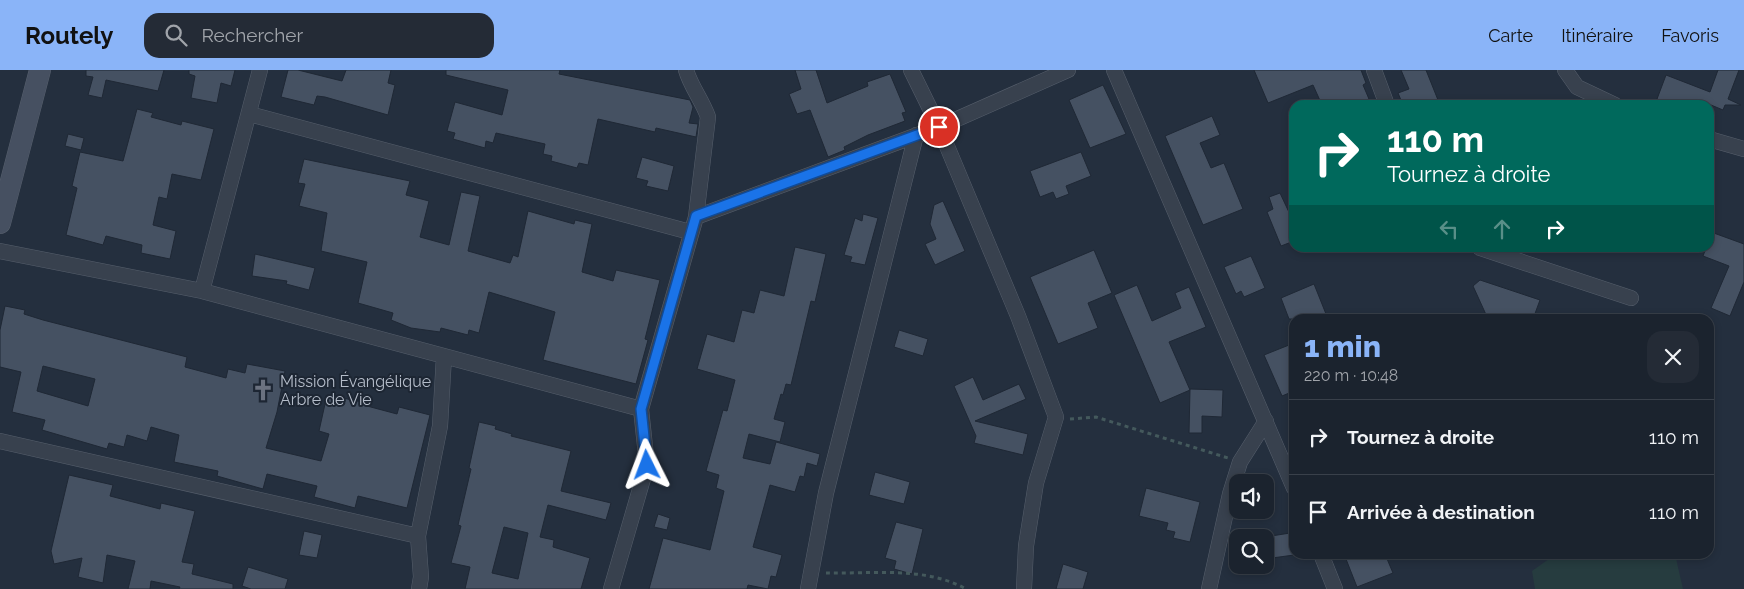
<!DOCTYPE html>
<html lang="fr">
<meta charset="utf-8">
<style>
:root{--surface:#1b232e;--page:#242b36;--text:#f1f3f6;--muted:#a0a4aa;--line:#39404a;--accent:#8ab4f8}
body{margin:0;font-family:Raleway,sans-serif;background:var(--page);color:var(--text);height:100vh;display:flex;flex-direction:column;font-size:19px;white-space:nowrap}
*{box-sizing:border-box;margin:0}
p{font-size:16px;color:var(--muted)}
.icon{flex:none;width:28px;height:28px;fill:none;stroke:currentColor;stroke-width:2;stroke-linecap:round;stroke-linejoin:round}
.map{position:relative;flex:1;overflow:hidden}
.details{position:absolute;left:1289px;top:244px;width:425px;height:245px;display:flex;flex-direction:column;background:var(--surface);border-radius:15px;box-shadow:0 2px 8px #0003,0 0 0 1px var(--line)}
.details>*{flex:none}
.top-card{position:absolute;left:1289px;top:30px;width:425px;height:152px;border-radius:15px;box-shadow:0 2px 8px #0003,0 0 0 1px var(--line);background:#00695c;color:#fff;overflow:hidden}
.controls{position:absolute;left:1229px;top:404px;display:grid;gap:10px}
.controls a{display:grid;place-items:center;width:45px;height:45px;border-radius:10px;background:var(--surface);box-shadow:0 2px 8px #0003,0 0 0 1px var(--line);font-size:25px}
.pin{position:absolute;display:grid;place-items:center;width:42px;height:42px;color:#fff;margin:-21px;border:2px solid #fff;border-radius:50%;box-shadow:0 1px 5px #0007}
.me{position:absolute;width:55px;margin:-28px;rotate:357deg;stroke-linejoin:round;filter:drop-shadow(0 0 4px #0008)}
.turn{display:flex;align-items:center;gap:18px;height:105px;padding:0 15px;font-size:22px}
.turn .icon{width:65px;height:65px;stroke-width:2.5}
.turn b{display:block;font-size:35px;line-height:42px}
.lanes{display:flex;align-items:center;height:48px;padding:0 15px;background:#0003;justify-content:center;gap:25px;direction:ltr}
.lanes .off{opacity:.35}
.round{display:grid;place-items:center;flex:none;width:52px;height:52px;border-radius:15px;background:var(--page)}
.head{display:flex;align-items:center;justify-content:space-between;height:85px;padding:0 15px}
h1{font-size:30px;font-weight:800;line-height:38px;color:var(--accent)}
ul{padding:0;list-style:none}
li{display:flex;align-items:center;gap:15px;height:75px;padding:0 15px;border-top:1px solid var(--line)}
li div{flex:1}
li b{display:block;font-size:19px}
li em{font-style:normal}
header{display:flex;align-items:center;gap:30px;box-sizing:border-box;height:70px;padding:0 25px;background:var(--accent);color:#111}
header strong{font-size:24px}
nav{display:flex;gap:28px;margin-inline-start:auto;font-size:18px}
.search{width:350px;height:45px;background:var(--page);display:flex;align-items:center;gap:12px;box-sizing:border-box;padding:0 18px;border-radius:15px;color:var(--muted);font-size:19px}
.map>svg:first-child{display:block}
</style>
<header>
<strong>Routely</strong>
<div class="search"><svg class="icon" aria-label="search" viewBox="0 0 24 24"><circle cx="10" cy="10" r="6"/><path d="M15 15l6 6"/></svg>Rechercher</div>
<nav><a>Carte</a><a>Itinéraire</a><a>Favoris</a></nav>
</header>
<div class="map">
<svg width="1744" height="519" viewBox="0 0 1744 519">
<rect width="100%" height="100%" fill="#242f3e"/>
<!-- green -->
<path fill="#263c3f" d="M1556,484H1675L1683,519H1535L1532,501Z"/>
<!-- building -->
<path fill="#455162" stroke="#1f2835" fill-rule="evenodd" d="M86,0H164L158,21L106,10L102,28L88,25L93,7L86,6Z
M189,0H235L231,16L221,13L217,33L191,28L195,6L189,4Z
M288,0H298L342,11L346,0H391L388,13L395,15L388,45L325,27L317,26L314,35L281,27Z
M446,0H560L559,4L690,30L693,37L689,53L698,54L696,67L656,58L655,62L598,49L588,95L579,93L577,98L551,91L552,86L543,84L545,74L496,63L493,73L486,71L485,78L453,69L455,63L447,61L455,32L502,45L508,20L446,5Z
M795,0H816L827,33L868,16L867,12L890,4L906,42L902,43L905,51L868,65L844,77L845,80L828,87L810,40L797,44L789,24L801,19Z
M1254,0H1361L1366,13L1363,15L1369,29L1355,35H1322L1313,15L1268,33Z
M1401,0H1426L1440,35H1403L1398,23L1409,19Z
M1718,0H1739L1728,29L1741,35H1725L1723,40L1711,35H1671L1657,29L1666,5L1710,22Z
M1103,15L1126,64L1090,78L1069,30Z
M137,39L153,43L151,47L181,55L182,51L214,59L201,110L172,104L167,129L159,127L153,155L176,161L170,189L141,183L142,175L106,166L103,175L66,165L77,118L72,116L80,82L123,91Z
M1212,46L1220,65L1200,73L1211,98L1224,93L1243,139L1203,155L1165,66Z
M68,64L84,68L81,80L65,76Z
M1081,82L1091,106L1066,116L1069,124L1056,129L1053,122L1040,127L1030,101Z
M642,87L674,96L668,121L646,116L648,111L636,108Z
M304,89L410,111L406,125L429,131L420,167L449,175L461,122L480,126L468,181L510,193L513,185L518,187L528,141L574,154L575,150L592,154L582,202L613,211L616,200L660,210L645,269L648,270L636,314L543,290L555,242L489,222L479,263L469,260L468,265L441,258L440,262L411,258L391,250L393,243L358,233L367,192L321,181L327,143L299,136L305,114L298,113Z
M1280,123L1294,153V171L1281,176L1267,142L1273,139L1269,127Z
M943,131L965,181L935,195L925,174L936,169L930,154L934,135Z
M863,144L878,148L865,195L850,192L852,187L844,185L855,148L862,151Z
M1711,162L1744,174V212L1730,246L1711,238L1729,196L1703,186L1706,178H1709Z
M795,177L826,184L815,232L811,231L791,315L786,314L783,325L781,324L774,349L785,352L780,372L749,364L743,388L770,394L776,372L820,384L817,396L807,393L804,407L800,406L795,422L770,415L753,477L782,485L776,507L771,506L768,519L748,515L747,519H649L663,468L710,480L724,421L716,418L719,405L706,401L723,340L727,341L735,310L697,299L707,264L734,272L742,240L754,243L760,220L784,226Z
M1094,180L1112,223L1088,233L1098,258L1058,274L1030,207Z
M255,184L315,198L309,220L286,214L287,211L252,206Z
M1251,186L1265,218L1244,227L1241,221L1236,224L1224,197Z
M1480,210L1540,230L1533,249H1488L1473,216Z
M1314,214L1328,249H1289L1281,228Z
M1137,215L1152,251L1181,238L1175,223L1189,217L1206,257L1169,272L1190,320L1160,333L1114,225Z
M5,236L25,240L24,244L43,250L187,287L185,297L226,308L228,299L245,303L247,294L285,301L277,342L266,378L321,391L329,364L319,361L327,325L368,333L367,336L397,344L399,337L430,345L407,438L358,426L355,438L314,427L317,416L267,404L263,419L217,406L218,401L174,392L179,365L151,357L147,371L127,365L124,377L109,373L107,379L42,360L45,350L12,342L21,302L0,297V260ZM43,296L95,309L88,336L37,321Z
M899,260L928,269L923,286L894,277Z
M1294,273V321L1282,326L1264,285Z
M973,307L983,330L1019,314L1026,329L975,351L1028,364L1023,385L974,373L976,366L954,316Z
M1190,319L1223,320L1222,347L1202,346V363H1189Z
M479,352L496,356L495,359L512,364L511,366L571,381L561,421L611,433L606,450L548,435L540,467L554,470L553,477L590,488L581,519H465L470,497L451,493L461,456L458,455L471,399L469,398ZM504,457L528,463L518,509L492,503Z
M875,402L910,412L904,434L869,425Z
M69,405L113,415L110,426L160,439L161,433L195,441L182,492L194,494L192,504L233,514V519H179L180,517L151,511L150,519H128L135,491L107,485L103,513L78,507L82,488L54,494L51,481Z
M1146,418L1200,432L1190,472L1173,468L1175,462L1166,460L1168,453L1139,446Z
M658,444L670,448L667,460L654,457Z
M896,452L923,459L912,504L894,499L896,491L885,488Z
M304,461L322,465L317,488L299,485Z
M1290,463L1294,472V485L1265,489V467Z
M1344,484H1385L1393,503L1357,517Z
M1063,494L1088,502L1083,519H1056Z
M248,497L288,509L285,519H251L242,516Z"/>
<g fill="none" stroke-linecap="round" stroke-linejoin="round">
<!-- street casing -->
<g stroke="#565f6c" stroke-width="16">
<path id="street" d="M911,0L939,57L1018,246L1056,347L1036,413L1026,476L1024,519
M1114,0L1294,418
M1374,0L1387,35
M1565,0L1577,17L1615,35
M249,44L690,162
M1709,69L1744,79
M696,147L939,57L1068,0
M1480,178L1631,228
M0,181L202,221L641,339
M202,221L260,0
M0,371L418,466
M1321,484L1335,519
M419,519L421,507L418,466L440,356L444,286
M611,519L647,395L641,339L696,147L708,47C702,30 691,17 686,0
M808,519L826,423L916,65
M1209,519L1230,424L1240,392L1266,351"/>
</g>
<!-- secondary casing -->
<g stroke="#565f6c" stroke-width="22">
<path id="secondary" d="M0,153L40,0"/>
</g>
<!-- path -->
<path stroke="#44595c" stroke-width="3" stroke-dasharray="4 4" stroke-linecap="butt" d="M1070,349L1096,347L1228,388
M826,503C872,504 925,496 966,519"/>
<!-- street -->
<use href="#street" stroke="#38414e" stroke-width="15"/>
<!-- secondary -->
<use href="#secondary" stroke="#465061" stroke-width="21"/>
</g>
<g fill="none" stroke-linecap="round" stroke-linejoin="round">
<!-- route casing -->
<g stroke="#114b97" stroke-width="12">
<path id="route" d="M647,395L641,339L696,146L939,57"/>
</g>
<!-- route -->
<use href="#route" stroke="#1a73e8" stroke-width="9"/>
</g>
<!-- icons -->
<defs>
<g id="church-bare" transform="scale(1.725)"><path d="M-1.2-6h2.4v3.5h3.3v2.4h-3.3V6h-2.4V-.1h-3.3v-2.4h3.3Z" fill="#6b7280" stroke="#1d2633" stroke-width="2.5" paint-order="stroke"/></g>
</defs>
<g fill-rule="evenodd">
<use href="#church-bare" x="263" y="320"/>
</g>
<g text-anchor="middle" stroke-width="4" stroke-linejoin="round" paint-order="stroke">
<!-- poi labels -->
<g font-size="16" fill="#b4bcc9" stroke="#1d2633" text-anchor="start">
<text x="280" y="317">Mission Évangélique<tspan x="280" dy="18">Arbre de Vie</tspan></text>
</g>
</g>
</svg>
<div class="controls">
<a><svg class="icon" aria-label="sound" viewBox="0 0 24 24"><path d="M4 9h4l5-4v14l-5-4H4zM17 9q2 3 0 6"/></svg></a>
<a><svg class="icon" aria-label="search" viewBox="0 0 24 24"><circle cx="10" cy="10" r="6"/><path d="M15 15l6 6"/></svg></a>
</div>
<div class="pin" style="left:939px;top:57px;background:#d93025"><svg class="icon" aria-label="arrive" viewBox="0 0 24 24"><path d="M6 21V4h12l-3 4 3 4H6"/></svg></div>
<svg class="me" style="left:647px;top:395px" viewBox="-20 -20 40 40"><path d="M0-17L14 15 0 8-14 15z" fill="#1a73e8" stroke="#fff" stroke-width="4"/></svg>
<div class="top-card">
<div class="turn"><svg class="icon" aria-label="right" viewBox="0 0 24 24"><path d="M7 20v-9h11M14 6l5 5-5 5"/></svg><div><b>110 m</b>Tournez à droite</div></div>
<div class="lanes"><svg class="icon off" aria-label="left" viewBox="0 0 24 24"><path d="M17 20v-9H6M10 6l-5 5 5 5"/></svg><svg class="icon off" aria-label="ahead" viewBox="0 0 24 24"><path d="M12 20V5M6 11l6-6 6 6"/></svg><svg class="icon" aria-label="right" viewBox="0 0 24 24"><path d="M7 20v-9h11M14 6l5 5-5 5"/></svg></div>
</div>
<section class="details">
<div class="head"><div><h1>1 min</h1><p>220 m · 10:48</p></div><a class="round"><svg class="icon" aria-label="close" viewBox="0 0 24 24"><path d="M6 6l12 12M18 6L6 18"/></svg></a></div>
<ul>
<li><svg class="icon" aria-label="right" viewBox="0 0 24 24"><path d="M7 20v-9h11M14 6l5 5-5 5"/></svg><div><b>Tournez à droite</b></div><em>110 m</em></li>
<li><svg class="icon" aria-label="arrive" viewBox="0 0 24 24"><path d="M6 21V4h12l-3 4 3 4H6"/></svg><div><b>Arrivée à destination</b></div><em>110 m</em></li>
</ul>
</section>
</div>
